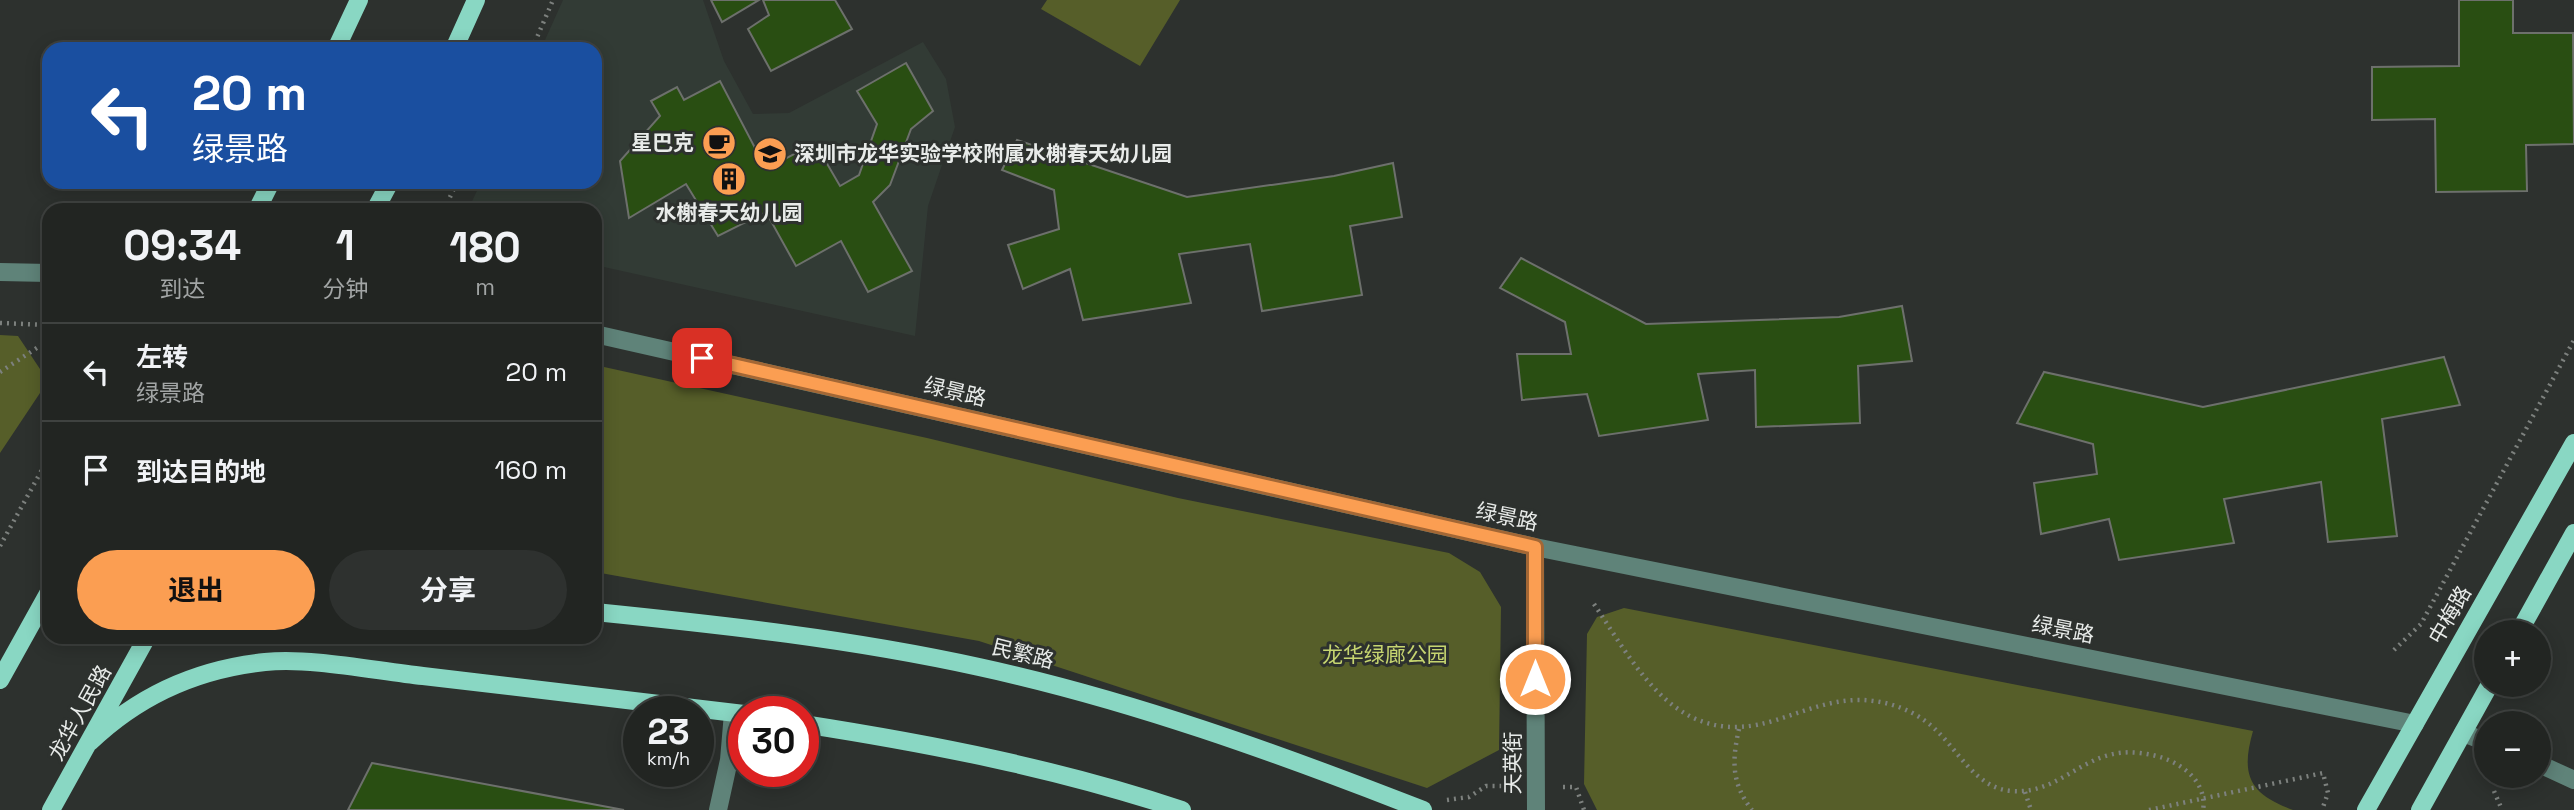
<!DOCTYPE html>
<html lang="zh">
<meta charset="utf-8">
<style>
:root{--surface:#222522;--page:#2e312f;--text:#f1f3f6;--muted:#a2a5a5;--line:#3f4240;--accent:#fb9e52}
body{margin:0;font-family:"Space Grotesk","Noto Sans SC",sans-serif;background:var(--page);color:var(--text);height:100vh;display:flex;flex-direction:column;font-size:26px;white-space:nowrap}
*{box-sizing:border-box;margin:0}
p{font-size:23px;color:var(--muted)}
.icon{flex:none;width:38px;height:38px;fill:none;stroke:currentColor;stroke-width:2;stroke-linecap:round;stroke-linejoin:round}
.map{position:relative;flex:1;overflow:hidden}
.drawer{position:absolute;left:42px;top:203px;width:560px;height:441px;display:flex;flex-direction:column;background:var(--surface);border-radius:21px;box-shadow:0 4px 18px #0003,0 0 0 2px var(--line)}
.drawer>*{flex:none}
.top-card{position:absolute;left:42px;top:42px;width:560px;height:147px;border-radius:21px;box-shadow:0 4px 18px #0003,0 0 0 2px var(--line);background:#1a4fa0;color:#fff;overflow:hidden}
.controls{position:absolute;left:2474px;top:620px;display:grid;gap:14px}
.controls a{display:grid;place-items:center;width:77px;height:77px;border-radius:50%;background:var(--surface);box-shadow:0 4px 18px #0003,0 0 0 2px var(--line);font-size:35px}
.speed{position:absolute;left:623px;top:696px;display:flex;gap:14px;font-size:35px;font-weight:700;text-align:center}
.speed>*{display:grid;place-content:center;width:91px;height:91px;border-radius:50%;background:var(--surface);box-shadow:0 4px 18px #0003,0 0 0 2px var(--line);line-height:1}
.speed small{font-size:18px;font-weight:400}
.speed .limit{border:10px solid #d22;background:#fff;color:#111}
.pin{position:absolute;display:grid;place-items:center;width:60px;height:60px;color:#fff;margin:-30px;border-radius:14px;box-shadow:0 4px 10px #0006}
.me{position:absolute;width:77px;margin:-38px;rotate:0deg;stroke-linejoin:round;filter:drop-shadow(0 0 5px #0008)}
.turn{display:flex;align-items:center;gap:24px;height:147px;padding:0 35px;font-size:32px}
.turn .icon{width:91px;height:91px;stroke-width:2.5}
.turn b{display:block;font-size:49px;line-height:60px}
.eta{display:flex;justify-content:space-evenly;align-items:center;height:119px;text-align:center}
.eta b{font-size:42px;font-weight:700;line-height:49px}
.action{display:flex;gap:14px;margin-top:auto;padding:14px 35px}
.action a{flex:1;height:80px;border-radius:42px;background:var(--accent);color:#111;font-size:28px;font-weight:700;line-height:80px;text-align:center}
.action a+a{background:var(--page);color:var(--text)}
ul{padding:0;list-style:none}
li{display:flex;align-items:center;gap:21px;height:98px;padding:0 35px;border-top:2px solid var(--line)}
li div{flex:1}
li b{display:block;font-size:26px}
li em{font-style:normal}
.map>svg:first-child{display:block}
</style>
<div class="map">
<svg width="2574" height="810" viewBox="0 0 2574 810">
<rect width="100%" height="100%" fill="#2d312e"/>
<!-- built -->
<path fill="#323b35" d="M563,0H703L724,61L753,114L789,113L923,42L946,79L955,127L928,206L915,336L595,265V210H468L481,182H595V49H541Z"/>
<!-- green -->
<path fill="#565e29" d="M1047,0H1180L1140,66L1041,9Z
M0,335L18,336L48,381L0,453Z
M595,365L927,438L1178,498L1449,553L1480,572L1501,607L1499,750L1427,788L979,641L595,572Z
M1624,608L2253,731C2240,776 2250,794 2293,810H1597L1584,784L1587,634L1597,617Z"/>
<!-- building -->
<path fill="#294e12" stroke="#6d706c" stroke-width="2" d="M711,0H759L722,22Z
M763,0H835L852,29L771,71L748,29L769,15Z
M2459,0H2513V33H2573L2574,144L2526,145L2527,191L2436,192L2435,119L2372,120V67L2459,66Z
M906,63L933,111L911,129L890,185L873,202L912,271L868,292L841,241L796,266L766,212L718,236L686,184L629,218L620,161L660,116L651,101L677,87L684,100L720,81L766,169L815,143L840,186L859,175L877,124L857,91Z
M1017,140L1187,197L1334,176L1393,163L1402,217L1350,226L1362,295L1262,311L1250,244L1179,254L1191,303L1083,320L1070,269L1023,289L1008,245L1059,229L1054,190L1002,170Z
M1521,258L1646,324L1839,317L1902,306L1912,361L1858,366L1860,423L1756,427L1755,370L1698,374L1708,420L1599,436L1587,394L1522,400L1517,354H1571L1565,322L1500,288Z
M2444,357L2460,405L2382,419L2397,536L2328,542L2321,482L2224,499L2234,543L2119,560L2109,519L2041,534L2034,483L2097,474L2093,444L2017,423L2044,372L2203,407Z
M372,763L624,810H348Z"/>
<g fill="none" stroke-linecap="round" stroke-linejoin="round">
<!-- path -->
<path stroke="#7d817e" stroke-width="4.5" stroke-dasharray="2 5" stroke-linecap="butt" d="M532,49L553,0
M444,210L457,182
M0,323L49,325
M0,372L49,340
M0,546L49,457
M1594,604C1640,673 1679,751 1776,720C1808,710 1839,696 1874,701C1898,704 1922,715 1939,733C1960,754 1978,789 2012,791C2062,795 2085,746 2140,753C2156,755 2171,759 2184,769C2197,778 2206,794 2203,810
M2394,650L2421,624L2574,340
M1739,729C1732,760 1731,783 1752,810
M1563,787H1576L1584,810
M2494,791L2502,810
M2025,792L2031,810
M1447,800L1469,797L1486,786H1508
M2149,810L2323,773L2328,793L2322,810"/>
<!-- minor -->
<path stroke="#5f8379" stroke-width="18" d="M0,272L49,273
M595,334L1535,547L2415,724
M1535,547L1536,810
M2463,733L2487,742
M2539,764L2574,780
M718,810L729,760L733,713"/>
<!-- major -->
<path stroke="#89d7c3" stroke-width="18" d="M336,49L359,0
M454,49L476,0
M257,210L271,182
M375,210L390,182
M595,612C723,625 852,639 979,667C1131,700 1277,753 1423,810
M2519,632L2574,533
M0,680L49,592
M803,724C932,744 1059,769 1182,810
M90,742C138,696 198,669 265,662C310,657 376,671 423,676C530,689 637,702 744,714
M51,810L147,637
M2366,810L2574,443
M2420,810L2490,684"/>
</g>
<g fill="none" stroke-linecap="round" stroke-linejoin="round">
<!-- route casing -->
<g stroke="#a36735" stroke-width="18">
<path id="route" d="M702,358L1535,547V679"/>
</g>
<!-- route -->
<use href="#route" stroke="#fb9e52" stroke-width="12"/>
</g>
<!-- icons -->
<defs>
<g id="cafe-disc" transform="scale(1.75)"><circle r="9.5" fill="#fb9e52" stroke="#2d312e"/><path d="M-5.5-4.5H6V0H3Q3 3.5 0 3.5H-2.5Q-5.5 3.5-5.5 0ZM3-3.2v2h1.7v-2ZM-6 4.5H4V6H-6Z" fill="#111"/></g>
<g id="school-disc" transform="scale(1.75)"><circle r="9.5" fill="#fb9e52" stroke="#2d312e"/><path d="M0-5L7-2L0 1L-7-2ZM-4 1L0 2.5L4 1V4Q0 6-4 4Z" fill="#111"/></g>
<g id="building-disc" transform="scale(1.75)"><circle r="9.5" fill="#fb9e52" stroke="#2d312e"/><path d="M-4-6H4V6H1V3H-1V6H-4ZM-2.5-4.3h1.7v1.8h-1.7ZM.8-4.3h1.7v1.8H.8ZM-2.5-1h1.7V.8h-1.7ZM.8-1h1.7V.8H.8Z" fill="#111"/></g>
</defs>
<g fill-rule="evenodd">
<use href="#cafe-disc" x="719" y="143"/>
<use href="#school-disc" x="770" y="154"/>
<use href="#building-disc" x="729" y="179"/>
</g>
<g text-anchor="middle" stroke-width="6" stroke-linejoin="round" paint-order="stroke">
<!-- poi labels -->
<g font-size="21" font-weight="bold" fill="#e8ebe9" stroke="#2d312e" text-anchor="end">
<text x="694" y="150">星巴克</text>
<text x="794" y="161" text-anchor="start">深圳市龙华实验学校附属水榭春天幼儿园</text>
<text x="729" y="220" text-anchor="middle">水榭春天幼儿园</text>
</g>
<!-- street labels -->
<g font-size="21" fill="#e8ebe9" stroke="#2d312e">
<text transform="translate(955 392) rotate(13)" y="7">绿景路</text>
<text transform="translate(1507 517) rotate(12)" y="7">绿景路</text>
<text transform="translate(2450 615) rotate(-60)" y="7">中梅路</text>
<text transform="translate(2063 630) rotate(11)" y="7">绿景路</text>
<text transform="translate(1023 654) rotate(14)" y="7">民繁路</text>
<text transform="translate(80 713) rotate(-61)" y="7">龙华人民路</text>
<text transform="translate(1513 763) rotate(-90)" y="7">天英街</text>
</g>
<!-- park labels -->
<g font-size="21" fill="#c6d570" stroke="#2d312e">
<text x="1385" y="662">龙华绿廊公园</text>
</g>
</g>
</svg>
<div class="controls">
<a>+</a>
<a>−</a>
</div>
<div class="speed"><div>23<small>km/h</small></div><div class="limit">30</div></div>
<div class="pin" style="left:702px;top:358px;background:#d93025"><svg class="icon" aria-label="arrive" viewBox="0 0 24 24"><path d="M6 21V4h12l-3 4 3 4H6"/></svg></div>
<svg class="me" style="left:1535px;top:679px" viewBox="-20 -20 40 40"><circle r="17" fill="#fb9e52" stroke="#fff" stroke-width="3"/><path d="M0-11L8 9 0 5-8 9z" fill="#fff"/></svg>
<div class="top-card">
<div class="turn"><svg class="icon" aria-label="left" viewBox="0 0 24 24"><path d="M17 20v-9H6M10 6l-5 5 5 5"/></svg><div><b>20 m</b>绿景路</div></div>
</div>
<section class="drawer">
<div class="eta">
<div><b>09:34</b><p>到达</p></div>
<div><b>1</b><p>分钟</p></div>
<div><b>180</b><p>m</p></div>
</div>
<ul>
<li><svg class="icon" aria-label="left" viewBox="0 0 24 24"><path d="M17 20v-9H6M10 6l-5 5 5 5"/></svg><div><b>左转</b><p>绿景路</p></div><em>20 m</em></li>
<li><svg class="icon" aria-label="arrive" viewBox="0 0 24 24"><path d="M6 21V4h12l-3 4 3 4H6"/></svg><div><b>到达目的地</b></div><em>160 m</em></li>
</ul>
<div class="action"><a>退出</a><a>分享</a></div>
</section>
</div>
